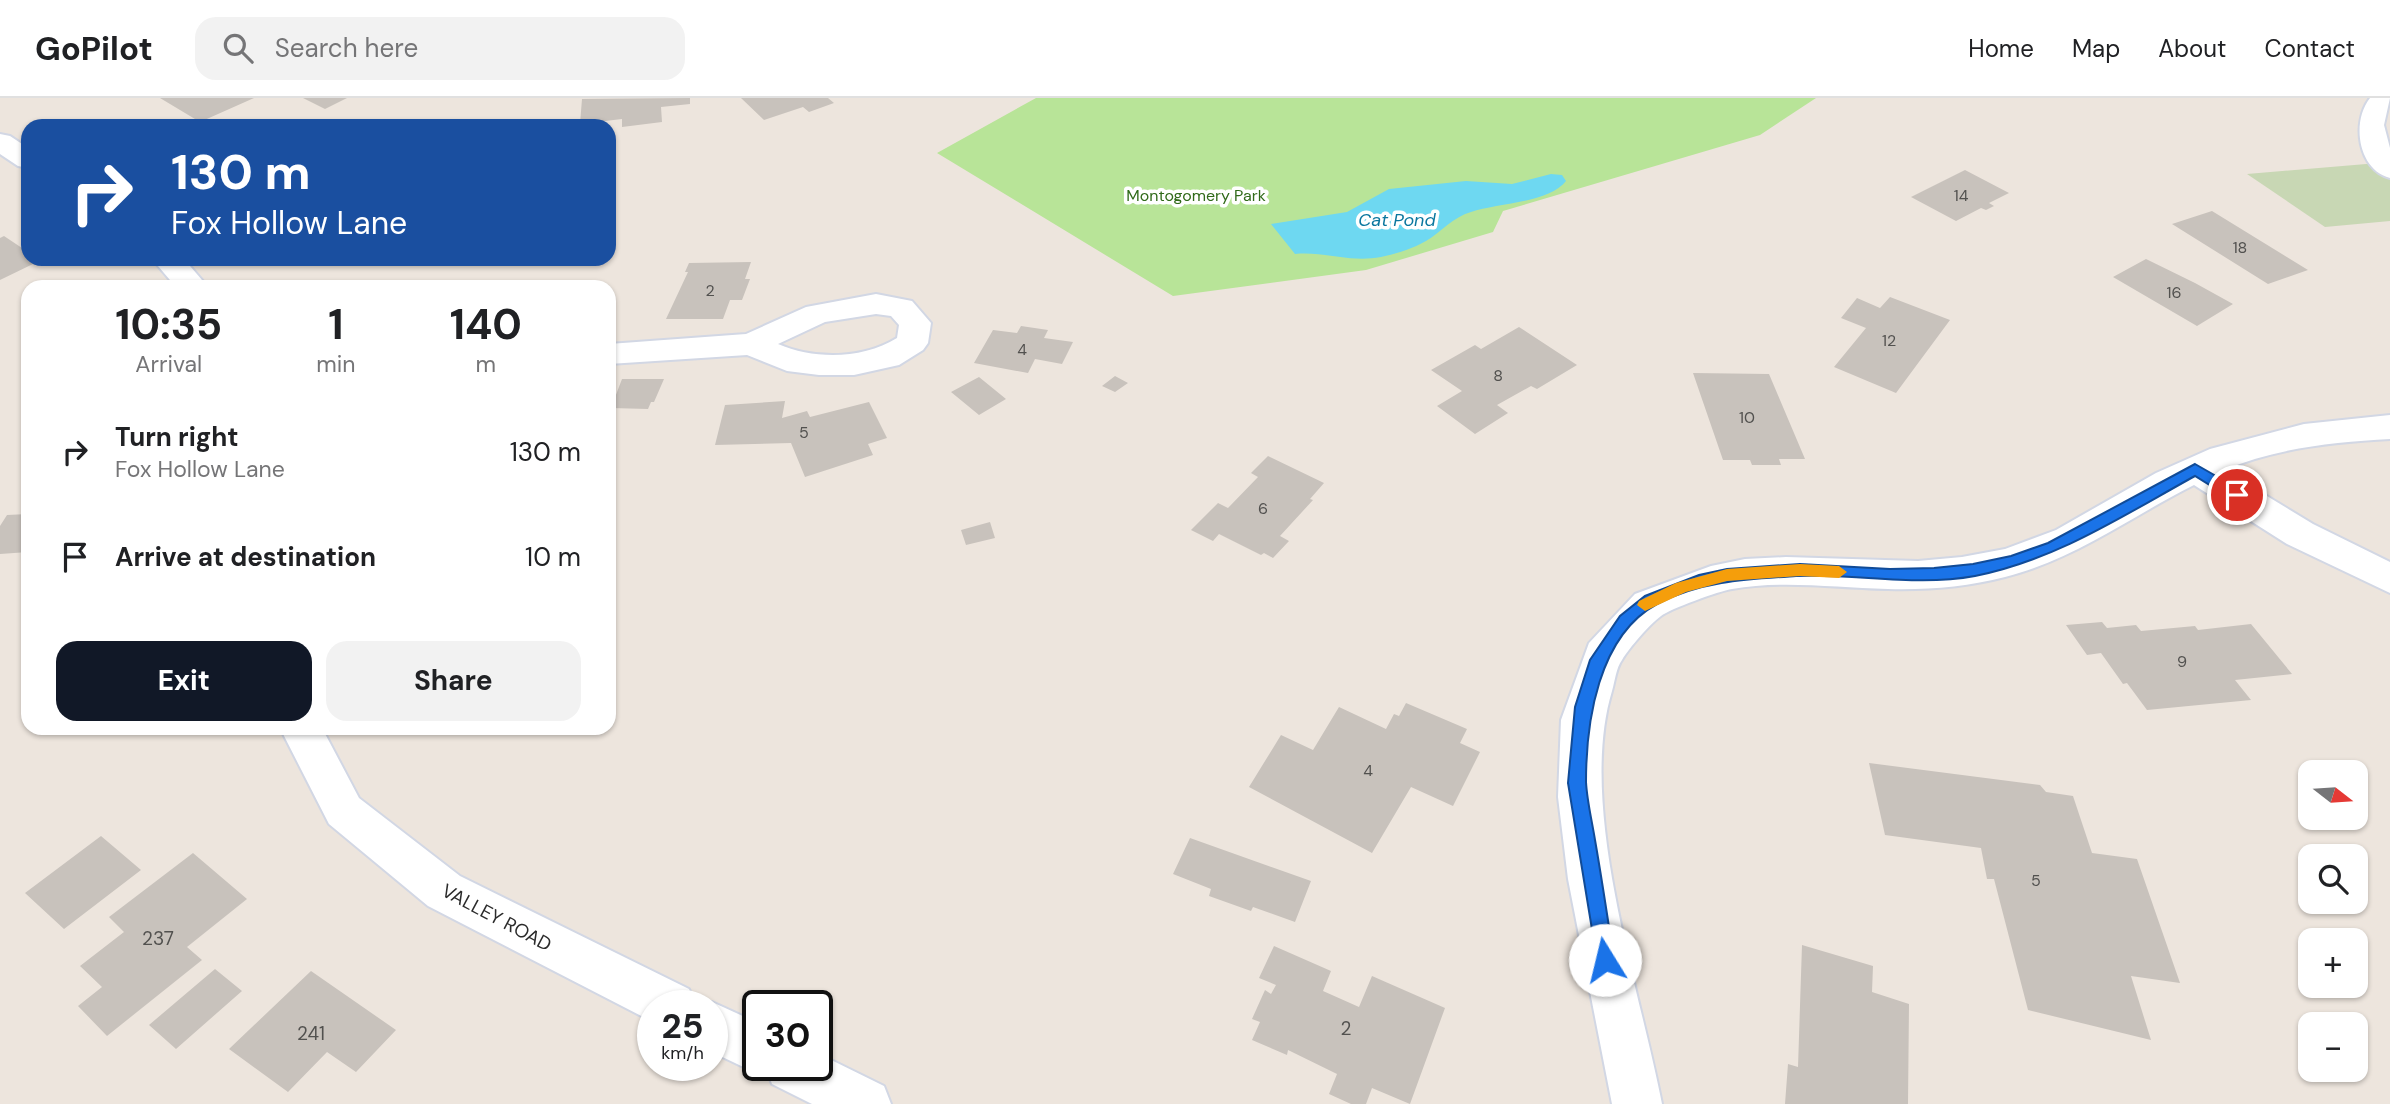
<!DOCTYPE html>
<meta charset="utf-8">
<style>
:root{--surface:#fff;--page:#f2f2f2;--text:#202124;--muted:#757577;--line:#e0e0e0;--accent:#111827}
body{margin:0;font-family:"DM Sans",sans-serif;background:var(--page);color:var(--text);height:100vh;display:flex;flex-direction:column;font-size:26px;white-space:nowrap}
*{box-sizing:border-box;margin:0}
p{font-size:23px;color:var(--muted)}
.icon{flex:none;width:38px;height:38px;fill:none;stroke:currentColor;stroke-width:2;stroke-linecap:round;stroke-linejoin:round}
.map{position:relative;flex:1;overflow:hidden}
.drawer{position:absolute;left:21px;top:182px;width:595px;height:455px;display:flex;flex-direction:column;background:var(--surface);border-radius:21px;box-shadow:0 2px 5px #0004}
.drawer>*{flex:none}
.hud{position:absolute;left:21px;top:21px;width:595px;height:147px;border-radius:21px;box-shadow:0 2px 5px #0004;background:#1a4fa0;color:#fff;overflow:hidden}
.needle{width:46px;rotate:107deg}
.fabs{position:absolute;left:2298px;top:662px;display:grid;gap:14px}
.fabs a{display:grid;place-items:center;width:70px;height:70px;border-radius:14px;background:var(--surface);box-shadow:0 2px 5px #0004;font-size:35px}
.speed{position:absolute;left:637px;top:892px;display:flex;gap:14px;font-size:35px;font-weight:700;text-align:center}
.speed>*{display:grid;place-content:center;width:91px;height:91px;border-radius:50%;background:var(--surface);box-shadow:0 2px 5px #0004;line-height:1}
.speed small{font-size:18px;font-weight:400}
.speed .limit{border:4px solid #111;border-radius:10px;background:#fff;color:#111}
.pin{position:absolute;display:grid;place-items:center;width:60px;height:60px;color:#fff;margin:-30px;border:4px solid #fff;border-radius:50%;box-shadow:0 2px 7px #0007}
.me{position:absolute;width:77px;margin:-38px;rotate:351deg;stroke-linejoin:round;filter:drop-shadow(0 0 5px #0008)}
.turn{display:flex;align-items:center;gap:24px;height:147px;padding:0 35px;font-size:32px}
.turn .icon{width:91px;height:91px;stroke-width:2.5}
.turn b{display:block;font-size:49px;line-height:60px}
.eta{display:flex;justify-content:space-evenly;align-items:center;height:119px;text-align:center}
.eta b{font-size:42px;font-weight:700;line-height:49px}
.button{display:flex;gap:14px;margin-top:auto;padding:14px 35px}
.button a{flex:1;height:80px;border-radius:21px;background:var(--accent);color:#fff;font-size:28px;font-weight:700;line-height:80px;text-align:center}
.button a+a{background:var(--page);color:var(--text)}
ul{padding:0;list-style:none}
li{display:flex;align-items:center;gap:21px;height:105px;padding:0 35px}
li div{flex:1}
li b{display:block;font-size:26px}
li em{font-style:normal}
header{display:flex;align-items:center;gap:42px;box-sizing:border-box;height:98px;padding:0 35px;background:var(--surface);border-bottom:2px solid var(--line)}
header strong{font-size:33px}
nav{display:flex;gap:38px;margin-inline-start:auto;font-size:24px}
.search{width:490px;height:63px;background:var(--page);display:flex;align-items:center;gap:18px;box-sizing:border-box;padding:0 24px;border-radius:21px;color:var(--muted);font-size:26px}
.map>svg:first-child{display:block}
</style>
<header>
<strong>GoPilot</strong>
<div class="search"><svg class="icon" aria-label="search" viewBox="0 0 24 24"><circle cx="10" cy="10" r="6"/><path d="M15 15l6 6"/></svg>Search here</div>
<nav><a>Home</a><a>Map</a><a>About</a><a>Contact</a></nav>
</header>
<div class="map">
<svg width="2390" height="1006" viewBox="0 0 2390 1006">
<rect width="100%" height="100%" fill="#ede5dd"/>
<!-- green -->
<path fill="#b8e498" d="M1036,0H1816L1760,37L1503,113L1493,134L1366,172L1173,198L937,55Z"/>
<!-- cemetery -->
<path fill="#c8d7b4" d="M2390,64V123L2325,129L2247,76Z"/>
<!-- water -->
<path fill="#6ed8f1" d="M1551,76L1562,77L1566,83C1549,105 1497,105 1471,114C1453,119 1441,134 1426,143C1412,151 1396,156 1381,159C1350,165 1323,153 1295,156L1271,126L1347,114L1389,91L1466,83L1512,86Z"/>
<!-- building -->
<path fill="#c8c2bc" d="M160,0H254L200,24Z
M303,0H347L325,11Z
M690,0V6L661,9L662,24L622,29V21L580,26L582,1Z
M741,0H828L834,5L809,14L803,9L764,22Z
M1965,72L2009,95L1989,105L1994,108L1986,112L1981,110L1956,123L1911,99Z
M2212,113L2308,172L2268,186L2172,126Z
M4,138L28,154V161H34L30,163L35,165L0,182V140Z
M2146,161L2195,185L2233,206L2197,228L2113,179Z
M751,164L745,181H750L742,202H730L723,221H666L688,174H685L689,165Z
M485,184L483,189H437L438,186Z
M1890,199L1950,222L1896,295L1834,269L1866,230L1841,220L1857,200L1880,210Z
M1021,228L1048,232L1044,240L1073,244L1062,266L1035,261L1028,275L974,265L993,232L1017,235Z
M1519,229L1577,267L1537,291L1531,288L1497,307L1508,315L1475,336L1437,308L1462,293L1431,272L1475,247L1481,251Z
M1693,275L1769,276L1805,361H1779L1781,367H1752L1750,362H1723Z
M1115,278L1128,285L1115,294L1102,288Z
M979,279L1006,301L979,317L951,294Z
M622,281H664L654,304H651L648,311L611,310Z
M785,303L782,320L807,313L810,319L869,304L887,340L868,346L873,357L805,379L791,345L715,347L725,307Z
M1268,358L1324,385L1310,401L1313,402L1280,438L1289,443L1273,460L1264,455L1261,457L1219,436L1213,443L1191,432L1218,405L1228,410L1258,379L1251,375Z
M28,416V454L0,456V428L7,417Z
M990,424L995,440L966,447L961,432Z
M2102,524L2107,530L2136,527L2141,533L2195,528L2198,532L2251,526L2292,576L2235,582L2251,602L2147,612L2127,585L2123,586L2101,555L2087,557L2066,527Z
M1406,605L1467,631L1460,645L1480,654L1453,708L1411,689L1372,755L1249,689L1281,637L1313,652L1339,609L1386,631L1394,616L1399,618Z
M1869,665L2040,687L2046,694L2073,698L2092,755L2137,761L2180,885L2131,878L2151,942L2028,912L1994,781H1987L1981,750L1885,737Z
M101,738L141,772L64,831L25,795Z
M1190,740L1311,783L1295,824L1253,809L1251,813L1209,798L1211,791L1173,776Z
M193,755L247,801L187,849L202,862L107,938L78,908L102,889L80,868L124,834L109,819Z
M1802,847L1873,868L1872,894L1909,906L1908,1006H1785L1788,966L1798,969Z
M1274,848L1331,873L1323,893L1359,909L1372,878L1445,910L1410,1006L1372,990L1366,1006H1351L1329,996L1337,976L1288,952L1287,957L1252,942L1260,924L1252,921L1265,892L1271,896L1276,887L1259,880Z
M215,871L242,893L176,951L149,927Z
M311,873L396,932L356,974L327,954L288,994L229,951Z"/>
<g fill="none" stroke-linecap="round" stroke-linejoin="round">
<!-- minor casing -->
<g stroke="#d2d7e4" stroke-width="4">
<path id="minor" d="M2370,0H2390L2384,27L2390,50V80C2358,72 2351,24 2370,0Z
M876,196L912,203L931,225L928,245L923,252L899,267L854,277H819L787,273L747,257L609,266V246L746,236L806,209ZM876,216L891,218L899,227L897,240C863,261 815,262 778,246L825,224Z
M2390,317V341C2334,344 2277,350 2224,372L2313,426L2390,464V495L2287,446L2194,387C2130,419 2076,461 2005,479C1967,489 1927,492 1888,491C1836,490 1783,482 1732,491C1719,493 1670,511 1661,518C1650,526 1629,550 1622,562C1616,570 1615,583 1612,593C1577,708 1639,887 1662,1006H1612L1568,781L1558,699L1561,622L1589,545L1635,496L1711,468L1745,461L1786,459L1918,463L1962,459L2005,451L2056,432L2156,375L2210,351L2304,326Z"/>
</g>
<!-- secondary casing -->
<g stroke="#d2d7e4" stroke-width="4">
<path id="secondary" d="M0,36L10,38L28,50V70L18,68L0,56Z
M152,161H184L208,189H176Z
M280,630H322L359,700L460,778L689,891L696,908H653V924L428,808L329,726Z
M712,904L758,925V968H817V955L884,988L891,1006H812L772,986L767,972L758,976L712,954V908H702Z"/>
</g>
<!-- minor -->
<use href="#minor" fill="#fff" fill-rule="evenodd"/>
<!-- secondary -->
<use href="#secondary" fill="#fff" fill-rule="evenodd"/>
</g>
<!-- route -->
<path fill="#1a73e8" stroke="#114b97" stroke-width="2" d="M2195,366L2242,393L2244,397L2242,401H2232L2195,378C2124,417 2056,462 1975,478C1915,489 1856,475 1796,478C1748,481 1700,483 1657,506C1598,538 1586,624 1586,684C1587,703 1592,723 1595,742C1602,782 1608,822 1614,862L1612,868L1605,871L1598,868L1568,685L1575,609L1590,562L1620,518L1645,498L1699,477L1727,471L1800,466L1890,471L1934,470L1973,466L2011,458L2048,445Z"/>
<!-- slow -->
<path fill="#f59e0b" d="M1800,466L1839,468L1847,474L1839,480L1800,478L1727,483L1686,494L1645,513L1637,507L1639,503L1676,485L1727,471Z"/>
<g text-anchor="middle" stroke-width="7" stroke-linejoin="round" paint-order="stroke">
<!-- far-park labels -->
<g font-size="16" fill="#306a19" stroke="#fff">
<text x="1196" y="103">Montogomery Park</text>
</g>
<!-- number labels -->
<g font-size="16" fill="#52514f">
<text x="1961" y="103">14</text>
<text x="2240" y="155">18</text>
<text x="710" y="198">2</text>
<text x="2174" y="200">16</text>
<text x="1889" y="248">12</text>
<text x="1022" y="257">4</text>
<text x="1498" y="283">8</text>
<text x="1747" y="325">10</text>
<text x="804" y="340">5</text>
<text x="1263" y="416">6</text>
<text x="2182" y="569">9</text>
<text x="1368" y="678">4</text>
<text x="2036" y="788">5</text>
</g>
<!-- far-water labels -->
<g font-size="18" font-style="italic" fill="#0b779f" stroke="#fff">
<text x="1397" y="128">Cat Pond</text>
</g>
<!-- street labels -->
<g font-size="19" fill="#2b2b2b" stroke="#fff">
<text transform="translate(497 819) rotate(28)" y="7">VALLEY ROAD</text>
</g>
<!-- near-number labels -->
<g font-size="19" fill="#52514f">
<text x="158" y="847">237</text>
<text x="1346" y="937">2</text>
<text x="311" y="942">241</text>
</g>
</g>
</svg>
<div class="fabs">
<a><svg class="needle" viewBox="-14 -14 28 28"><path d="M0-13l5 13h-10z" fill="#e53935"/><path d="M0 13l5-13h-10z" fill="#757577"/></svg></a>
<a><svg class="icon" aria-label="search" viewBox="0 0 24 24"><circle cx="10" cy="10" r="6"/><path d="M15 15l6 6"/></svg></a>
<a>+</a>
<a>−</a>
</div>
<div class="speed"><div>25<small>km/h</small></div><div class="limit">30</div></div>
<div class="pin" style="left:2237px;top:397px;background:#d93025"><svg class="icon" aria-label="arrive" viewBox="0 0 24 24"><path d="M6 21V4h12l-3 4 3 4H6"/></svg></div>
<svg class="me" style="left:1605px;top:862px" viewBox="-20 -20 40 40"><circle r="19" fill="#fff"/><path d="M0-13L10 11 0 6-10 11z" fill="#1a73e8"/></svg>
<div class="hud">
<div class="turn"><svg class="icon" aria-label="right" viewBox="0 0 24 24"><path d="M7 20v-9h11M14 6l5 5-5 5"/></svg><div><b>130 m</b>Fox Hollow Lane</div></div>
</div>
<section class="drawer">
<div class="eta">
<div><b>10:35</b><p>Arrival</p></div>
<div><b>1</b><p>min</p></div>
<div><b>140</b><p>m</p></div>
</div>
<ul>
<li><svg class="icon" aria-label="right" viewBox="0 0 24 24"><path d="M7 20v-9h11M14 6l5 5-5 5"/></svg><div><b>Turn right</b><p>Fox Hollow Lane</p></div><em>130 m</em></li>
<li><svg class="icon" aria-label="arrive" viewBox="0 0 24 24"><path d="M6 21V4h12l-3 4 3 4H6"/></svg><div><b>Arrive at destination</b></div><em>10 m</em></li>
</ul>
<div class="button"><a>Exit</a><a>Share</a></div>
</section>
</div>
